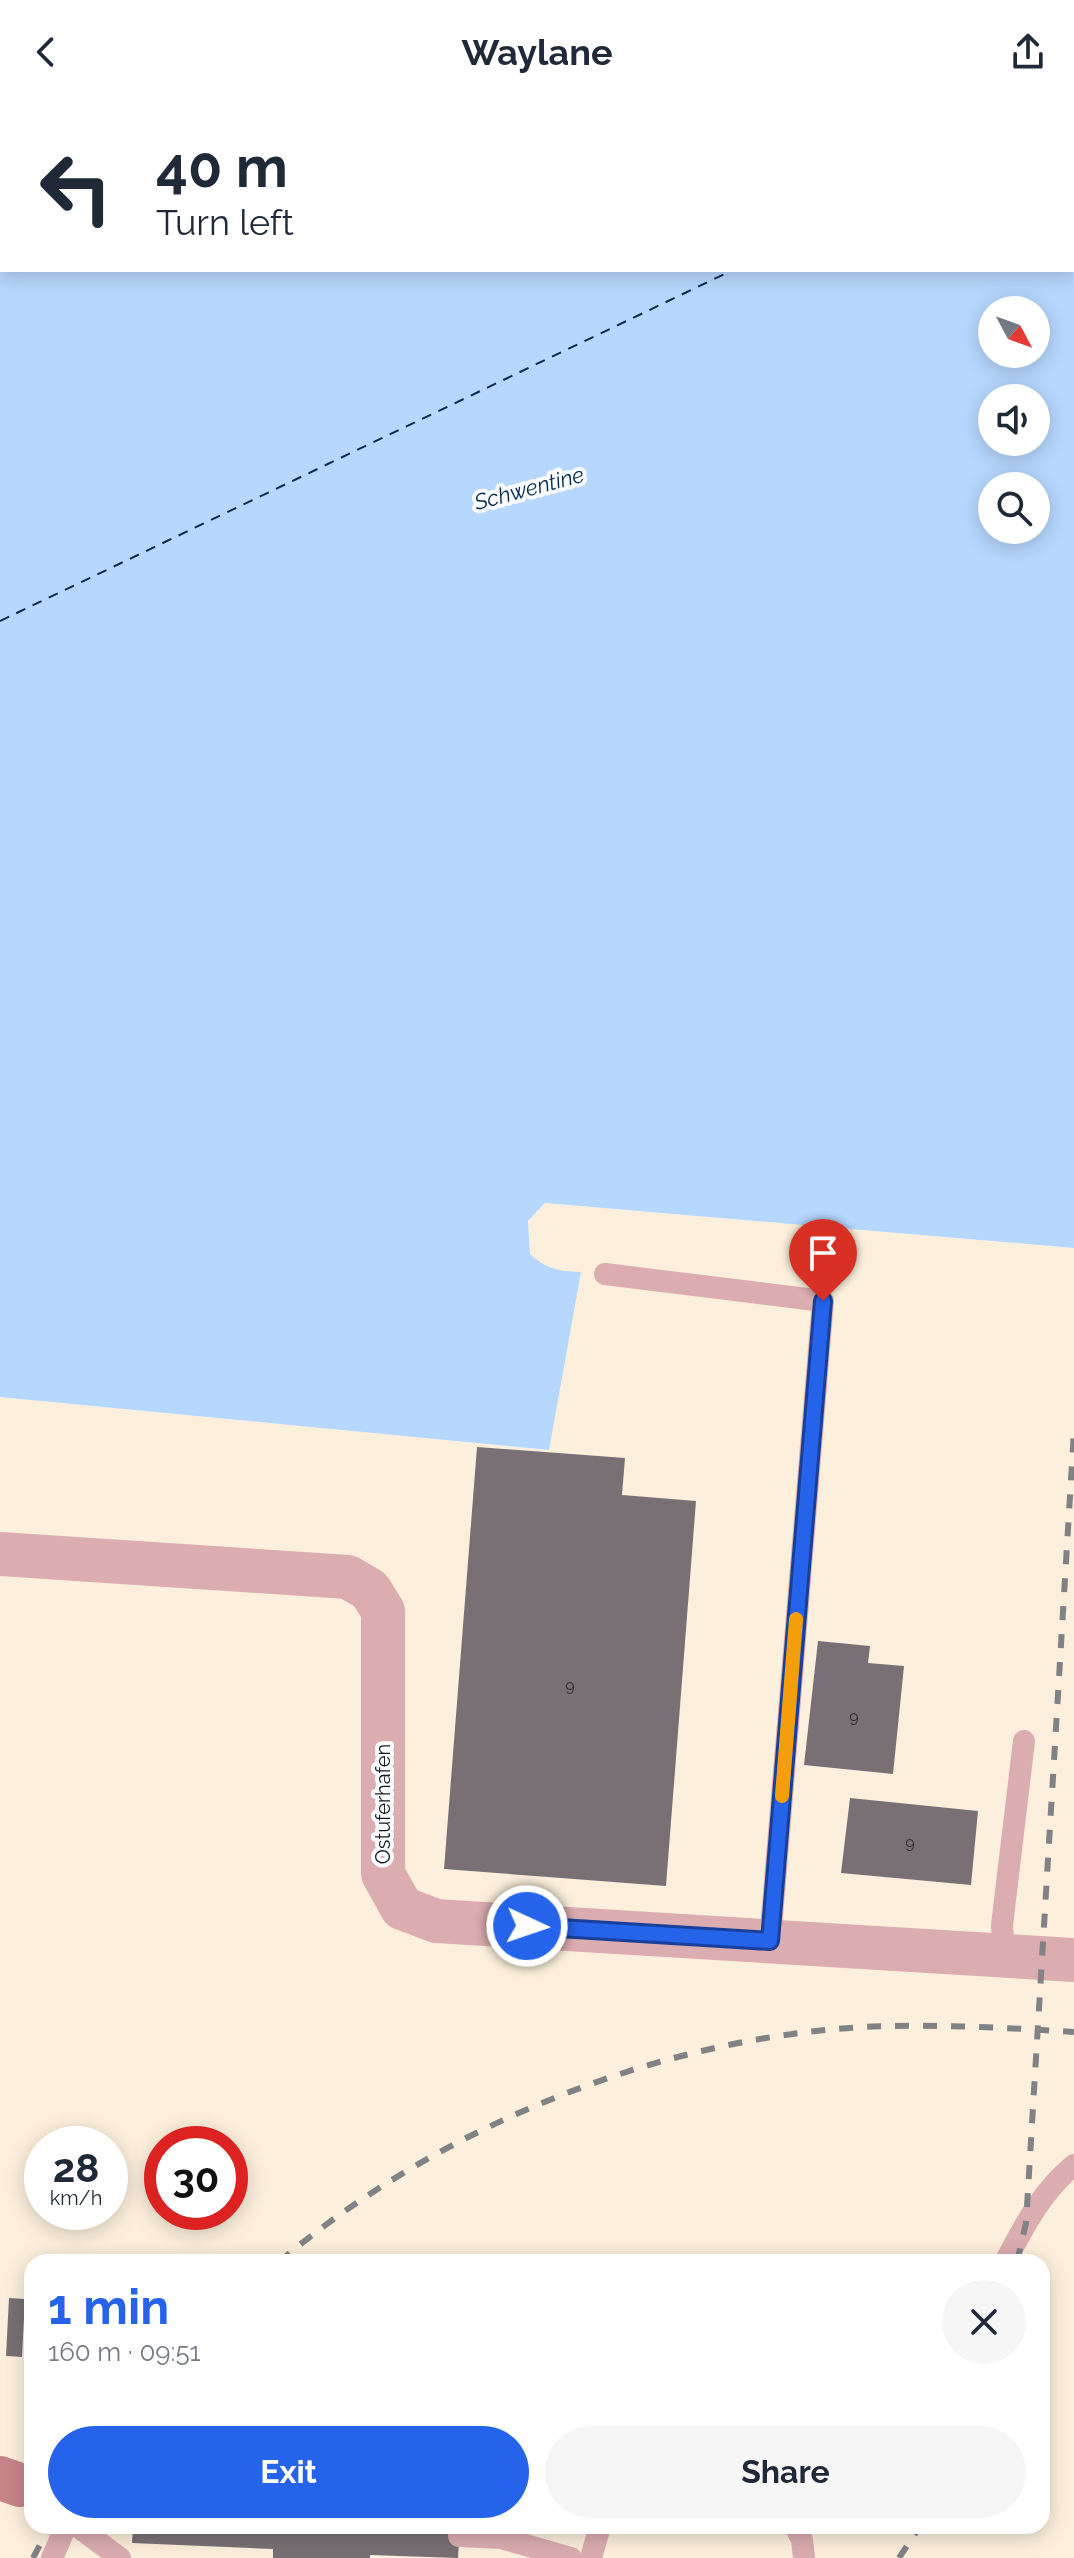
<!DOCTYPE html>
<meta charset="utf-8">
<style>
:root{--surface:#fff;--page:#f6f6f7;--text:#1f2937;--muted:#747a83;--accent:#2563eb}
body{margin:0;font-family:Raleway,sans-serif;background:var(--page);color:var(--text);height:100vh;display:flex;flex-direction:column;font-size:30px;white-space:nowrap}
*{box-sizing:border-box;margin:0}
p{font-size:26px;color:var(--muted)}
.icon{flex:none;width:44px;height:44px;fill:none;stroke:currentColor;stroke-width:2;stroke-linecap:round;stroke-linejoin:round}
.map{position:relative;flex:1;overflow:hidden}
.side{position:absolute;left:24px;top:2150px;width:1026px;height:280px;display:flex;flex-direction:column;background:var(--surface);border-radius:24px;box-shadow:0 4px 20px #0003}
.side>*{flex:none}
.top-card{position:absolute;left:0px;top:0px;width:1074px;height:168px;box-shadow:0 4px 20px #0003;background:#fff;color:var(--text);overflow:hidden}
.needle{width:52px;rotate:131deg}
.controls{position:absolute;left:978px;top:192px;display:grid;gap:16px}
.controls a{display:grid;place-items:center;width:72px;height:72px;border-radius:50%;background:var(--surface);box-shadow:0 4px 20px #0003;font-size:40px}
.speed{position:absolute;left:24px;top:2022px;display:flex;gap:16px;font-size:40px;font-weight:700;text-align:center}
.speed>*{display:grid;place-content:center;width:104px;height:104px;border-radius:50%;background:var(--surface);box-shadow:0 4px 20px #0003;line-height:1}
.speed small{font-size:20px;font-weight:400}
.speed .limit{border:12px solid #d22;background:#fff;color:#111}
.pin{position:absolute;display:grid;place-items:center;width:68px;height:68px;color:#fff;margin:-82px -34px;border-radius:50% 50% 50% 0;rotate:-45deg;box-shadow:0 0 8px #0007}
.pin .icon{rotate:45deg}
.me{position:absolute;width:88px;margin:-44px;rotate:93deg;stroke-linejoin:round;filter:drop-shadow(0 0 6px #0008)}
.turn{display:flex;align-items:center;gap:28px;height:168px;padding:0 24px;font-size:36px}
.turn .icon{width:104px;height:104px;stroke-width:2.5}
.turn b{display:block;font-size:56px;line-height:68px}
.round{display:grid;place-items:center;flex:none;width:84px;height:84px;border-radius:42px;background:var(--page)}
.head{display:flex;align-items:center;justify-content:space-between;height:136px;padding:0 24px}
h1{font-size:48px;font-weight:700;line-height:60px;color:var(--accent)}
.button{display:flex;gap:16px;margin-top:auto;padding:16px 24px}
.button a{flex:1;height:92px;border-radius:48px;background:var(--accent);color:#fff;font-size:32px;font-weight:700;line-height:92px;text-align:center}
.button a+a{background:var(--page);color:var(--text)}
header{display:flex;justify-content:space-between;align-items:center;height:104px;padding:0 24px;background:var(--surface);font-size:36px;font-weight:700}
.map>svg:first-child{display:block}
</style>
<header><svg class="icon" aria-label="back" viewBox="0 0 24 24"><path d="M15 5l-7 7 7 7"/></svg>Waylane<svg class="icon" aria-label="share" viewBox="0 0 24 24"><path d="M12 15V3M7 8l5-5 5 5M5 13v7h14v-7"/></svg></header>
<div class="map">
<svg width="1074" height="2454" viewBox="0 0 1074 2454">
<rect width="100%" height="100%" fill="#fafcff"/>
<!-- industrial -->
<path fill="#fcf0dc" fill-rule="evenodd" d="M545,1099L1074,1144V2454H0V1293L548,1346L580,1168L556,1167L543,1162L530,1150L528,1117ZM42,2040H110V2108H42ZM162,2040H230V2108H162ZM32,2158H1042V2422H32Z"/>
<!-- water -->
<path fill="#b6d8fe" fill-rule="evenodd" d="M0,0H1074V1144L545,1099L528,1117L530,1150C546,1165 559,1167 581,1168L549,1346L0,1293ZM2,2H1072V166H2ZM992,206H1036V250H992ZM992,294H1036V338H992ZM992,382H1036V426H992Z"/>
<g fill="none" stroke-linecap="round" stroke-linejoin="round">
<!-- ferry -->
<path stroke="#072c4f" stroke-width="2" stroke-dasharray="10 8" stroke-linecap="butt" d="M1072,4L1074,3
M0,517L733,166"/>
</g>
<!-- building -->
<path fill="#787075" d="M477,1343L625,1354L622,1391L696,1397L666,1782L444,1765Z
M818,1537L870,1542L868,1559L904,1562L893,1670L804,1661Z
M850,1694L978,1707L971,1781L841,1769Z
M9,2194L25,2195L22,2253L6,2252Z
M133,2422H460L458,2454L370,2451V2454H273V2445L132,2439Z"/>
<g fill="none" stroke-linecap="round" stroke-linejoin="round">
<!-- path -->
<path stroke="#a9aaad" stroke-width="5" stroke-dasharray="4 6" stroke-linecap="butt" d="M209,2L212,0
M0,131L2,129"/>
<!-- lane -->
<path stroke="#dbacb0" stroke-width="22" d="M605,1170L823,1197L770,1837
M1004,1852L1002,1821L1024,1637
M1005,2158C1024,2122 1042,2087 1074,2061
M77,2422L120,2454
M795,2422L802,2436L804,2454
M459,2432L501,2434L571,2454
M52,2454L66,2422
M591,2454L600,2422"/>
<!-- street -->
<path stroke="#dbacb0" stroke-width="44" d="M0,1450L348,1473L370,1486L383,1507V1770L402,1804L436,1817L1074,1856"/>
<!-- secondary -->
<path stroke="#c8848b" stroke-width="44" d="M0,2374L20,2381"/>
<!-- rail -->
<path stroke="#808285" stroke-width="6" stroke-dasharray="14 14" stroke-linecap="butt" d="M279,2158C442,2019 677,1926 892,1922C952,1921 1014,1924 1074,1928
M1017,2158L1026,2119L1074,1326
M33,2454L50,2422
M899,2454L920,2422"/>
</g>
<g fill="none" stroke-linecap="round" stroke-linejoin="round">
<!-- route casing -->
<g stroke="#184099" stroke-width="20">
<path id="route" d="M527,1822L770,1837L823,1197"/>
</g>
<!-- route -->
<use href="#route" stroke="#2563eb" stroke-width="14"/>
<!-- slow -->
<path stroke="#f59e0b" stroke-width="14" d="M782,1692L796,1515"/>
</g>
<g text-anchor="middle" stroke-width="8" stroke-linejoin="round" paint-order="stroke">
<!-- number labels -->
<g font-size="16" fill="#2e2d31">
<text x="570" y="1587">9</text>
<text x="854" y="1618">9</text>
<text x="910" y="1744">9</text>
</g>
<!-- street labels -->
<g font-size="20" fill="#16171a" stroke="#fafcff">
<text transform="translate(383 1700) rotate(-90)" y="7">Ostuferhafen</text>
</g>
<!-- water labels -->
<g font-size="22" font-style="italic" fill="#072c4f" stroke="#fafcff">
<text transform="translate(529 384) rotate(-15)" y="8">Schwentine</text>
</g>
</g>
</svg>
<div class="controls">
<a><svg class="needle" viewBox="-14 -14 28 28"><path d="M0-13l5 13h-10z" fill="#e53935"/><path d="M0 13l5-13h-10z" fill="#747a83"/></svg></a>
<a><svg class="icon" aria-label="sound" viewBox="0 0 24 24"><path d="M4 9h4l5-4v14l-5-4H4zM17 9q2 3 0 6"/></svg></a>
<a><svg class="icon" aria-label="search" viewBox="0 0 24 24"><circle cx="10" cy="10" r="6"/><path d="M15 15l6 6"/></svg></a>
</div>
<div class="speed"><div>28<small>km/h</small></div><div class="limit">30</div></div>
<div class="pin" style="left:823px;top:1197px;background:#d93025"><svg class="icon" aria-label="arrive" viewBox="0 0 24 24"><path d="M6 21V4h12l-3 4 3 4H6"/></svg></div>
<svg class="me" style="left:527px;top:1822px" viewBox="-20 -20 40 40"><circle r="17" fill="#2563eb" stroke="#fff" stroke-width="3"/><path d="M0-11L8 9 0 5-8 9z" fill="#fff"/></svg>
<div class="top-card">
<div class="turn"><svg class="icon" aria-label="left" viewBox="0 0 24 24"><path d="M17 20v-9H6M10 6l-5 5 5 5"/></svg><div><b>40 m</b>Turn left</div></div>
</div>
<section class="side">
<div class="head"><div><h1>1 min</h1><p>160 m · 09:51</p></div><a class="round"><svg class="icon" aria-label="close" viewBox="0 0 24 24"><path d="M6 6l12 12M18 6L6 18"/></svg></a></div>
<div class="button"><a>Exit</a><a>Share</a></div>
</section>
</div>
